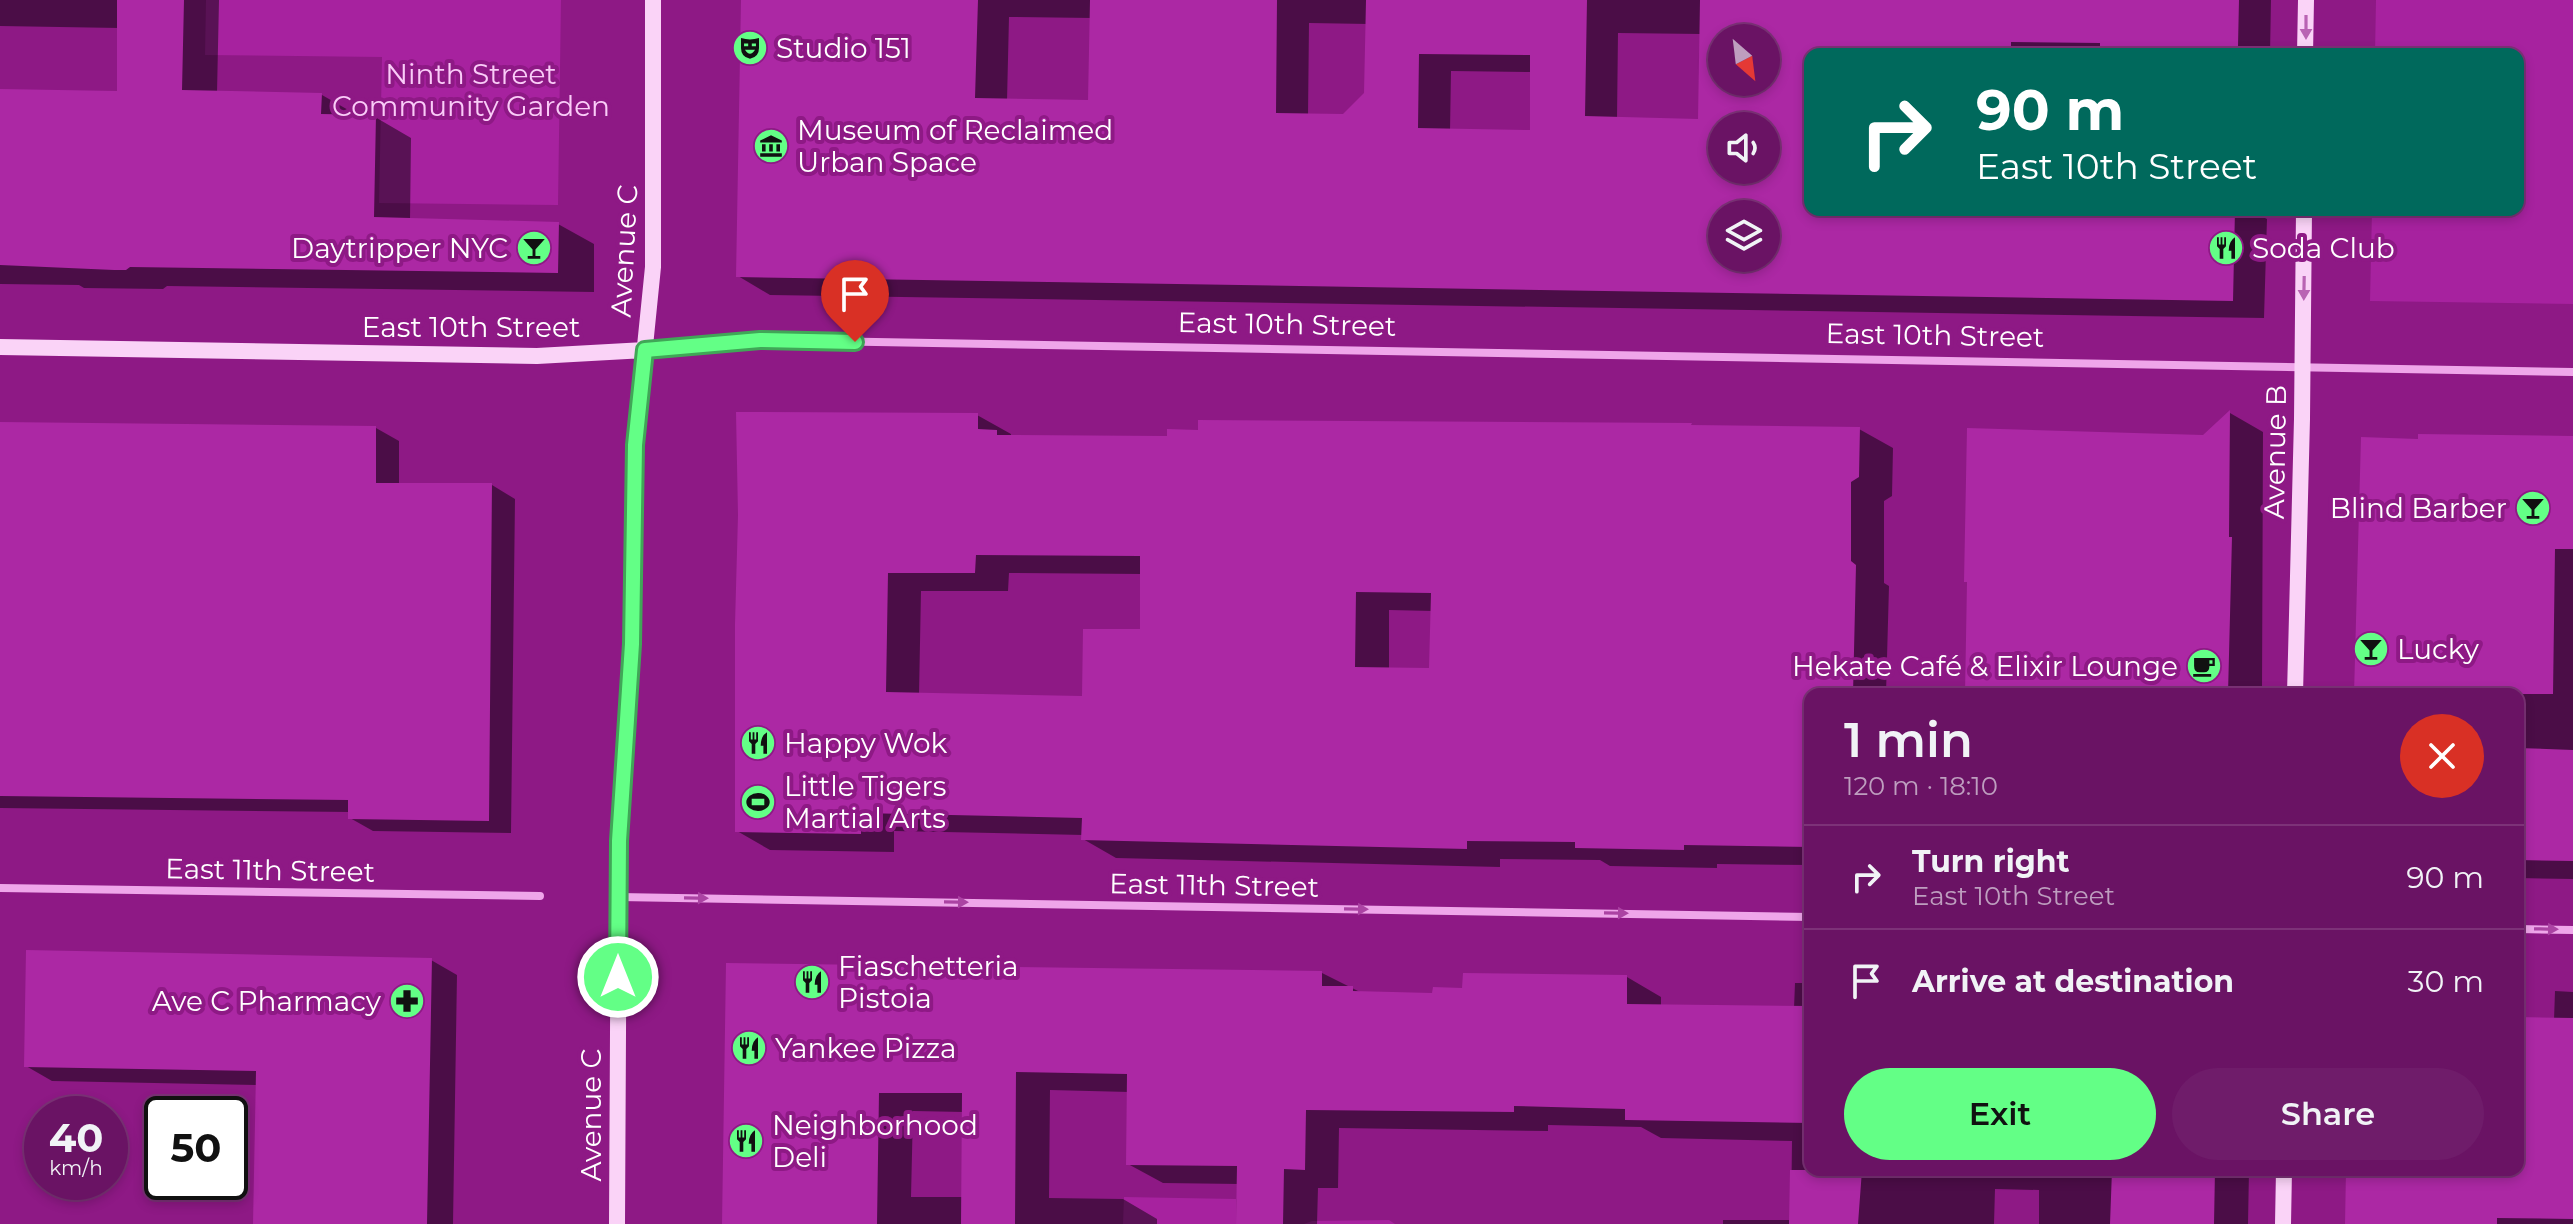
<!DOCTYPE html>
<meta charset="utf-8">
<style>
:root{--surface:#6a1364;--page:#6f1c6a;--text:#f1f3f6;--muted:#be9ebf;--line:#7d3278;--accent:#63ff86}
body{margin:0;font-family:Montserrat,sans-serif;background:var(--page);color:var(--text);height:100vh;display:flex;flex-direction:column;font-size:30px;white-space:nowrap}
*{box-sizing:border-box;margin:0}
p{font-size:26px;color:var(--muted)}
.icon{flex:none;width:44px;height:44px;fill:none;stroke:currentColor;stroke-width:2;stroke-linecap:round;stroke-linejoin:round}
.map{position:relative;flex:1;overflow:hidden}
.panel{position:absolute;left:1804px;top:688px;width:720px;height:488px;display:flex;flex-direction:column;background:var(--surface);border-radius:16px;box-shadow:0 4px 12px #0003,0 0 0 2px var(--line)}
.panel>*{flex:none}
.guide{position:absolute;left:1804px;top:48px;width:720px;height:168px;border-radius:16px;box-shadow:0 4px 12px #0003,0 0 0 2px var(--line);background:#00695c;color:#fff;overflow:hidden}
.needle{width:52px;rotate:152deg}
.fabs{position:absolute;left:1708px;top:24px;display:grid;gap:16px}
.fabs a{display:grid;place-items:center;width:72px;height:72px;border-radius:50%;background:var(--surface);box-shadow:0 4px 12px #0003,0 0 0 2px var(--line);font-size:40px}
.speed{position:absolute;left:24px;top:1096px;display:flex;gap:16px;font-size:40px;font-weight:700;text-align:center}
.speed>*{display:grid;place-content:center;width:104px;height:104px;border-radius:50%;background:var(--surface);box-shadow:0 4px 12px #0003,0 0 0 2px var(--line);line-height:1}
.speed small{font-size:20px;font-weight:400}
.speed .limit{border:4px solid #111;border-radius:12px;background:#fff;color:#111}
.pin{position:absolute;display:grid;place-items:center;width:68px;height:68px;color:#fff;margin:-82px -34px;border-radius:50% 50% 50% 0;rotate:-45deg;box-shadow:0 0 8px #0007}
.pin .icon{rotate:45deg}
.me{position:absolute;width:88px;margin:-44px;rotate:0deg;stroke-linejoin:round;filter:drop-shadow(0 0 6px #0008)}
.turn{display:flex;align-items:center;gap:28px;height:168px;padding:0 40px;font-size:36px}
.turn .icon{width:104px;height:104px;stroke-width:2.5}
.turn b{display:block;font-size:56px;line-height:68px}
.round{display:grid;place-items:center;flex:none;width:84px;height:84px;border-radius:42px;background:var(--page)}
.head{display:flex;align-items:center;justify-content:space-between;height:136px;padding:0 40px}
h1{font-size:48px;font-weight:600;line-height:60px}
.primary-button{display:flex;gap:16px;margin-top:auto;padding:16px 40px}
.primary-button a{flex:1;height:92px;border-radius:48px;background:var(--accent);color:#111;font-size:32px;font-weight:600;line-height:92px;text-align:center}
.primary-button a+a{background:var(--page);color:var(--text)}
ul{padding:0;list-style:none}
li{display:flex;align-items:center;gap:24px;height:104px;padding:0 40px;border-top:2px solid var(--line)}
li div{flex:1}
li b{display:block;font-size:30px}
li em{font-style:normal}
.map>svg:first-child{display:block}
</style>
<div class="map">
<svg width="2573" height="1224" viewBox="0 0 2573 1224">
<rect width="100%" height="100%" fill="#8e1985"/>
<!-- green -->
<path fill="#a7229f" d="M206,0H561L558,205L379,203L382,57L205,55Z
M2376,0H2573V304L2370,301L2372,210H2518V54H2375Z
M1124,1197L1236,1199V1224H1123Z
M1389,1220L1395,1224H1304L1312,1221Z"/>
<!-- shadow -->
<path fill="#0007" fill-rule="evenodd" d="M0,0H219L217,93L322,95L357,115L375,117L411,138L410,220L558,224L594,244V292L167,286L163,289L84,288L79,285L0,284V91L119,93V28L0,26Z
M743,0H2271L2270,54H1810V210H2263V217L2267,219L2264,318L770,295L738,276ZM1009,17L1092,18L1090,102L1007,101ZM1309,23L1368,24L1366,94L1344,116H1308ZM1618,33L1701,34L1700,121L1617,119ZM1722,38H1766V82H1722ZM1451,71L1532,72V132L1450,131ZM1722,126H1766V170H1722ZM1722,214H1766V258H1722Z
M2230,413L2263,432L2262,694H1967L2204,437Z
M977,415L1011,434V437L1169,438L1859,429L1893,448L1892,496L1884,501V583L1889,586L1886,694H1810V865L1717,864V868L1610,866L1600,860L1500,859V867L1116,858L1083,839V835L894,831V852L770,850L737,831ZM1009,573L1142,574V631L1084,698L919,695L921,591H1008ZM1389,610L1433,611L1431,670L1389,669Z
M0,424L376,428L399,441V485H492L515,499L511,833L373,831L350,818V812L0,808Z
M2573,439V879L2518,878V694H2357L2420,441Z
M431,960L457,975L453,1224H255L258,1085L52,1081L26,1066Z
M728,965L1322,973L1362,993L1434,995L1464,990L1627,977L1661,997V1007L1794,1008L1795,983H1810V1170H2249L2248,1224H2039V1190L1995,1189L1994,1224H1723V1220H1791L1792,1141L1661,1138L1641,1127L1548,1125V1131L1339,1128L1338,1188H1318L1317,1224H1238L1239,1184L1163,1183L1128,1164L1129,1092L1050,1090L1049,1198L1123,1199L1157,1219V1224H724ZM913,1111L964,1112L963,1197H911Z
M2555,991L2573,992V1224H2347L2348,1170H2518V1019L2554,1020Z"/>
<!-- building -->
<path fill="#ac28a4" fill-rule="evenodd" d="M117,0H184L182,90L322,93L321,114L376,115L374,217L559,222L558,273L130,267L126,270H114L0,265V89L117,91Z
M741,0H978L975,98L1088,100L1090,0H1277L1276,113L1343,114L1364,93L1366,0H1587L1585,116L1698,119L1700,0H2239L2238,46H2235L2234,54H2100V43L2011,42V54H1810V210H2235L2233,301L736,277ZM1722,38H1766V82H1722ZM1419,54L1530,55V130L1418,128ZM1722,126H1766V170H1722ZM1722,214H1766V258H1722Z
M2230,410L2229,537H2232L2228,694H1965L1967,582H1964L1967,428L2203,435Z
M736,412L978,413V429L997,430V435L1167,436V429L1198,430V420L1692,423L1691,425L1860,427L1859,477L1851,482V561L1856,565L1853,694H1810V847L1684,845V850L1575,848V842L1467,841V849L1081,840L1082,818L861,813V834L735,832V624L738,515ZM976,555L1140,556V629H1083L1082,696L886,692L888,573H975ZM1356,592L1431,593L1429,668L1355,667Z
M0,422L376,426V483H492L489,821L348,819V800L0,796Z
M2418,434L2573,436V549H2555L2553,694H2354L2361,437L2418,439Z
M2518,748L2573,750V861L2518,860Z
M26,950L432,958L427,1224H253L256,1071L24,1067Z
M726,963L1322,971V986H1353V991L1432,993L1433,987L1462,988L1463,973L1627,975V1004L1810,1006V1123L1625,1120V1109L1514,1106V1112L1306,1110L1305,1170L1284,1169L1283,1224H1236L1237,1166L1126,1165L1127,1074L1016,1072L1015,1224H961L962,1093H879L877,1224H722Z
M2518,1017L2573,1018V1219L2497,1218V1224H2345L2346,1170H2518Z
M1790,1170H1862L1858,1224H1789Z
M2112,1170H2215L2214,1224H2110Z"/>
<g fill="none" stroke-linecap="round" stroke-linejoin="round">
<!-- street -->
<path stroke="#efa6ea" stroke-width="8" d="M645,350L760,340L2573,372
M0,888L540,896
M619,897L1810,917
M2518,929L2573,930"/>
<!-- secondary -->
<path stroke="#fad3f7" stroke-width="16" d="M2305,54L2306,0
M0,347L537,356L645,350
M2295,694L2302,419L2304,210
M617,1224L619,841L632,644L635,445L653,267V0
M2283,1224L2284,1170"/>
</g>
<!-- one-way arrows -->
<defs><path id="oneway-solid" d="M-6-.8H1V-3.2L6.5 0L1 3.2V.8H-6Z" transform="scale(2)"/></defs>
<g fill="#b963b3">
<use href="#oneway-solid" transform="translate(2306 27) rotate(90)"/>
<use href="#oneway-solid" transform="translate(2304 288) rotate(91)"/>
</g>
<g fill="#ab43a3">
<use href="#oneway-solid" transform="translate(696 898) rotate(1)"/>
<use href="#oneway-solid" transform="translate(956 902) rotate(1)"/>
<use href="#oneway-solid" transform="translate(1356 909) rotate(1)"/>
<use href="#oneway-solid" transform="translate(1616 913) rotate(1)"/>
<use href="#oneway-solid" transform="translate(2546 929) rotate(1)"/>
</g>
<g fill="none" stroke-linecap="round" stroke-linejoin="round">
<!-- route casing -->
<g stroke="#40a657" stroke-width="20">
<path id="route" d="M618,977L619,841L632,644L635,445L645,350L760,340L855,342"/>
</g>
<!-- route -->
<use href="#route" stroke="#63ff86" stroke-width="14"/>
</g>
<!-- icons -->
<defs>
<g id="theatre-disc" transform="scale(1.8)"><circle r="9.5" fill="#63ff86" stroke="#8e1985"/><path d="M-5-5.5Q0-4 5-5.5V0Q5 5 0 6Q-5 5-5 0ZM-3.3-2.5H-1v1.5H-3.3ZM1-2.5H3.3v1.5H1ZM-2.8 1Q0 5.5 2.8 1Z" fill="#111"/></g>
<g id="museum-disc" transform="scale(1.8)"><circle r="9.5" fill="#63ff86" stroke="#8e1985"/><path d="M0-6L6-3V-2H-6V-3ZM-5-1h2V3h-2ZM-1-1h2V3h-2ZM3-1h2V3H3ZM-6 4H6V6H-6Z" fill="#111"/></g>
<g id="bar-disc" transform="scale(1.8)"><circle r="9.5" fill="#63ff86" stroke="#8e1985"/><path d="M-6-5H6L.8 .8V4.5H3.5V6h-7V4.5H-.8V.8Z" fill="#111"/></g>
<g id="restaurant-disc" transform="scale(1.8)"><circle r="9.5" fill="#63ff86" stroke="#8e1985"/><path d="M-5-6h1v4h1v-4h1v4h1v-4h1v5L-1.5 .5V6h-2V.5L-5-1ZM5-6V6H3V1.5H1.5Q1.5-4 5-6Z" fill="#111"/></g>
<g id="cafe-disc" transform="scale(1.8)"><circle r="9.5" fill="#63ff86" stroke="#8e1985"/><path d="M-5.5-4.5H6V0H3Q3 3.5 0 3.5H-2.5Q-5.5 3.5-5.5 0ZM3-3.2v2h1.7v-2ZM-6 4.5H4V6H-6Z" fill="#111"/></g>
<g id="stadium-disc" transform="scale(1.8)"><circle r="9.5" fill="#63ff86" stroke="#8e1985"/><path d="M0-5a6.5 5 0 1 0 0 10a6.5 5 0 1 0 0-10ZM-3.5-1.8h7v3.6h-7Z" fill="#111"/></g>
<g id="pharmacy-disc" transform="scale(1.8)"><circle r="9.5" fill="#63ff86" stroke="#8e1985"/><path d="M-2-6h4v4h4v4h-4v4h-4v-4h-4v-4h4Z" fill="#111"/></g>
</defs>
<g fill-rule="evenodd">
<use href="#theatre-disc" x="750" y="48"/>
<use href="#museum-disc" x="771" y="146"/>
<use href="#bar-disc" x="534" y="248"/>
<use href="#restaurant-disc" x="2226" y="248"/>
<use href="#bar-disc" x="2533" y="508"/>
<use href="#bar-disc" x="2371" y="649"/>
<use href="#cafe-disc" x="2204" y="666"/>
<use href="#restaurant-disc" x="758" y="743"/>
<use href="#stadium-disc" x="758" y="802"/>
<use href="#restaurant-disc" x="812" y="982"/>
<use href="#pharmacy-disc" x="407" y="1001"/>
<use href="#restaurant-disc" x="749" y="1048"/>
<use href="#restaurant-disc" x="746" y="1141"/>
</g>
<g text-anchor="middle" stroke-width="8" stroke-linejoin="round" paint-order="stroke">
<!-- poi labels -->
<g font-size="28" fill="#fff" stroke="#8e1985" text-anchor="start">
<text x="776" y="58">Studio 151</text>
<text x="797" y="140">Museum of Reclaimed<tspan x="797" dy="32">Urban Space</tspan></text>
<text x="508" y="258" text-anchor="end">Daytripper NYC</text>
<text x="2252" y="258">Soda Club</text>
<text x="2507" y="518" text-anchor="end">Blind Barber</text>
<text x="2397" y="659">Lucky</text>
<text x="2178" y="676" text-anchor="end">Hekate Café &amp; Elixir Lounge</text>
<text x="784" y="753">Happy Wok</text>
<text x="784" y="796">Little Tigers<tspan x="784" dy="32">Martial Arts</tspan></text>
<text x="838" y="976">Fiaschetteria<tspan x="838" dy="32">Pistoia</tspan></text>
<text x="381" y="1011" text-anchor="end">Ave C Pharmacy</text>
<text x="775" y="1058">Yankee Pizza</text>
<text x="772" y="1135">Neighborhood<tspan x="772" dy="32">Deli</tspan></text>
</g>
<!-- park labels -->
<g font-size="28" fill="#faccf8" stroke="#8e1985">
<text x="471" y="84">Ninth Street<tspan x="471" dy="32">Community Garden</tspan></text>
</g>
<!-- street labels -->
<g font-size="28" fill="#fff" stroke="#8e1985">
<text transform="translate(624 251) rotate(-87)" y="10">Avenue C</text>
<text transform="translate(1287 324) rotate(1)" y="10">East 10th Street</text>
<text x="471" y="337">East 10th Street</text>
<text transform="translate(1935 335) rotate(1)" y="10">East 10th Street</text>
<text transform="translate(2275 452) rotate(-89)" y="10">Avenue B</text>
<text transform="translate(270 870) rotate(1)" y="10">East 11th Street</text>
<text transform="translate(1214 885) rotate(1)" y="10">East 11th Street</text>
<text transform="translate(591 1115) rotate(-90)" y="10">Avenue C</text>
</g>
</g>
</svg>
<div class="fabs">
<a><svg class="needle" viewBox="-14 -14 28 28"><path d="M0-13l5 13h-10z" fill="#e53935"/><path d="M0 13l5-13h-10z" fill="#be9ebf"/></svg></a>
<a><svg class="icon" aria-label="sound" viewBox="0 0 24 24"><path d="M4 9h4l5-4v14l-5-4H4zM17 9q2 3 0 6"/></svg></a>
<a><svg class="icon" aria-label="layers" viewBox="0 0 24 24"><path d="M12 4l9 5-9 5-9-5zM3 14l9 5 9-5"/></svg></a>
</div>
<div class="speed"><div>40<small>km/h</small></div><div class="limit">50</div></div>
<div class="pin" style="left:855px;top:342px;background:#d93025"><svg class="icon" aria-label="arrive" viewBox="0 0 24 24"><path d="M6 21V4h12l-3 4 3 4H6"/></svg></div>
<svg class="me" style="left:618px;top:977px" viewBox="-20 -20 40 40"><circle r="17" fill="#63ff86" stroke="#fff" stroke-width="3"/><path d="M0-11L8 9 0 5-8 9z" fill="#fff"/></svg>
<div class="guide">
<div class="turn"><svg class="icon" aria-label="right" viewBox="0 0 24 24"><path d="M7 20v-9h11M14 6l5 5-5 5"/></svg><div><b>90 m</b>East 10th Street</div></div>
</div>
<section class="panel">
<div class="head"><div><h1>1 min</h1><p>120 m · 18:10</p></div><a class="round" style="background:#d93025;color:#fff"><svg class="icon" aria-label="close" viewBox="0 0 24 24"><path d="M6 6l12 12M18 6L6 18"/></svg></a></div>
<ul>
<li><svg class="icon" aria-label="right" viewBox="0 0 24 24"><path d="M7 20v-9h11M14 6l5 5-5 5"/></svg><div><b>Turn right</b><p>East 10th Street</p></div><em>90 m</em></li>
<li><svg class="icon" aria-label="arrive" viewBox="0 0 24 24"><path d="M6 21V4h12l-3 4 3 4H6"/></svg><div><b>Arrive at destination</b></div><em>30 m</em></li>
</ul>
<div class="primary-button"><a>Exit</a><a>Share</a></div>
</section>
</div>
